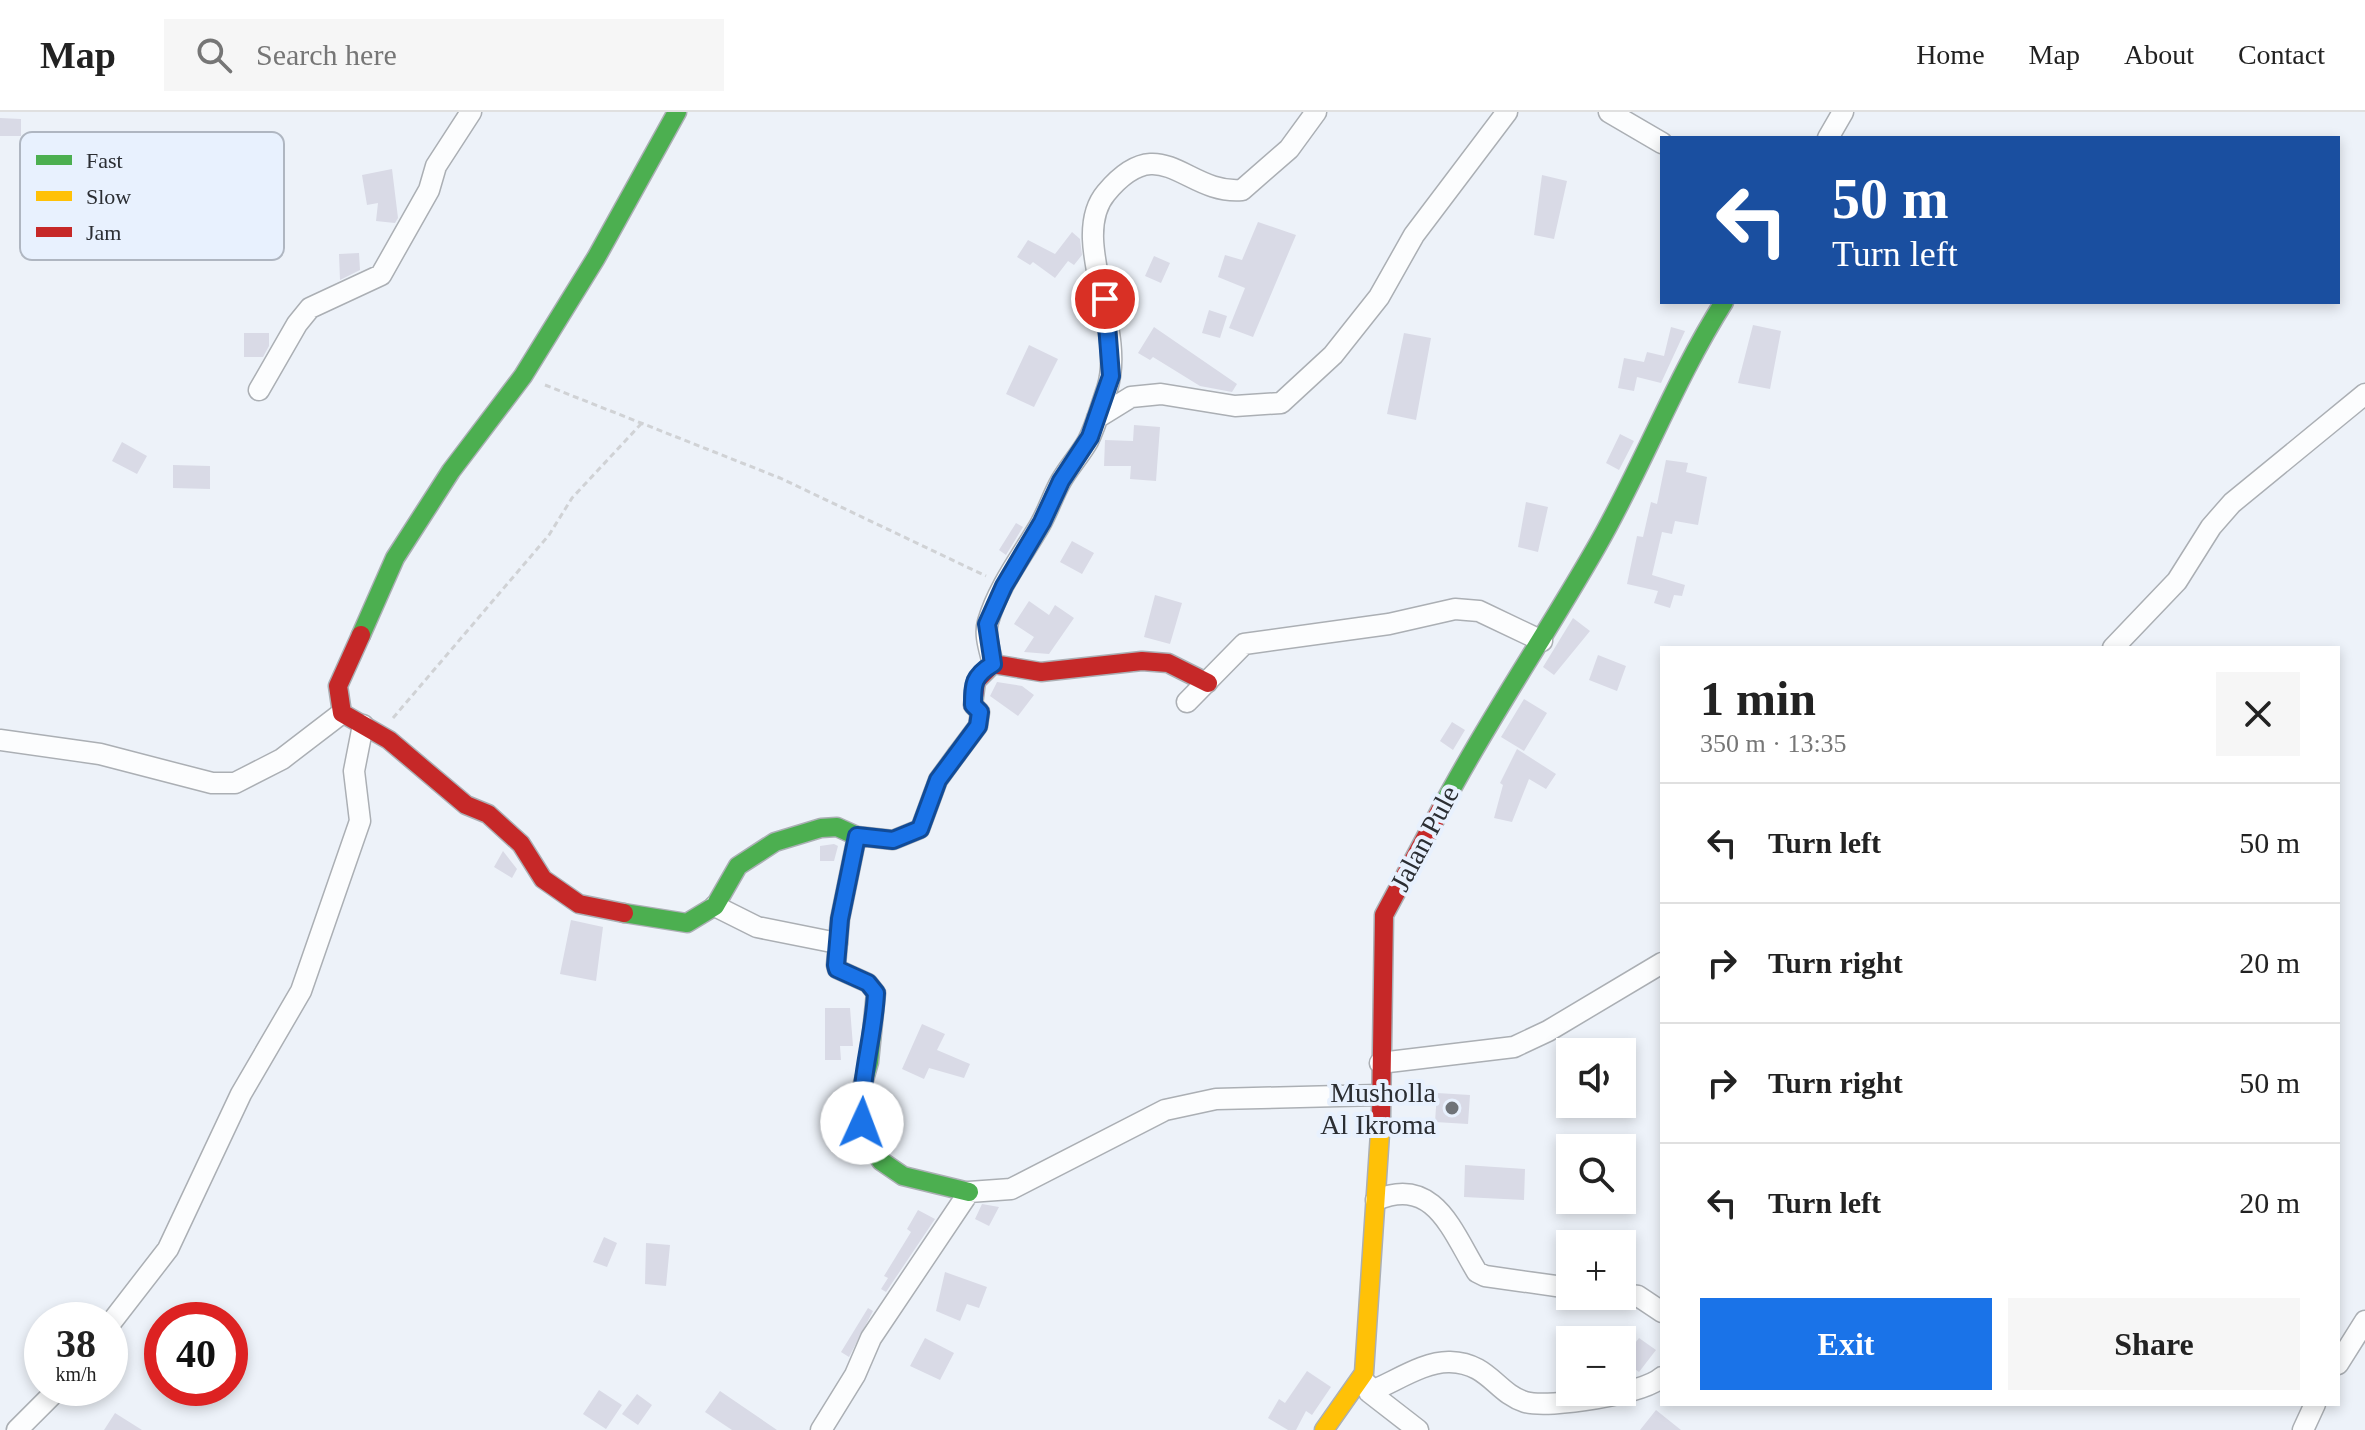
<!DOCTYPE html>
<meta charset="utf-8">
<style>
:root{--surface:#fff;--page:#f6f6f6;--text:#222;--muted:#767676;--line:#e0e0e0;--accent:#1a73e8}
body{margin:0;font-family:"Times New Roman",serif;background:var(--page);color:var(--text);height:100vh;display:flex;flex-direction:column;font-size:30px;white-space:nowrap}
*{box-sizing:border-box;margin:0}
p{font-size:26px;color:var(--muted)}
.icon{flex:none;width:44px;height:44px;fill:none;stroke:currentColor;stroke-width:2;stroke-linecap:round;stroke-linejoin:round}
.map{position:relative;flex:1;overflow:hidden}
.sheet{position:absolute;left:1660px;top:534px;width:680px;height:760px;display:flex;flex-direction:column;background:var(--surface);border-radius:0px;box-shadow:0 4px 12px #0003}
.sheet>*{flex:none}
.guide{position:absolute;left:1660px;top:24px;width:680px;height:168px;border-radius:0px;box-shadow:0 4px 12px #0003;background:#1a4fa0;color:#fff;overflow:hidden}
.controls{position:absolute;left:1556px;top:926px;display:grid;gap:16px}
.controls a{display:grid;place-items:center;width:80px;height:80px;border-radius:0px;background:var(--surface);box-shadow:0 4px 12px #0003;font-size:40px}
.speed{position:absolute;left:24px;top:1190px;display:flex;gap:16px;font-size:40px;font-weight:700;text-align:center}
.speed>*{display:grid;place-content:center;width:104px;height:104px;border-radius:50%;background:var(--surface);box-shadow:0 4px 12px #0003;line-height:1}
.speed small{font-size:20px;font-weight:400}
.speed .limit{border:12px solid #d22;background:#fff;color:#111}
.pin{position:absolute;display:grid;place-items:center;width:68px;height:68px;color:#fff;margin:-34px;border:4px solid #fff;border-radius:50%;box-shadow:0 2px 8px #0007}
.me{position:absolute;width:88px;margin:-44px;rotate:2deg;stroke-linejoin:round;filter:drop-shadow(0 0 6px #0008)}
.turn{display:flex;align-items:center;gap:28px;height:168px;padding:0 40px;font-size:36px}
.turn .icon{width:104px;height:104px;stroke-width:2.5}
.turn b{display:block;font-size:56px;line-height:68px}
.round{display:grid;place-items:center;flex:none;width:84px;height:84px;border-radius:0px;background:var(--page)}
.summary{display:flex;align-items:center;justify-content:space-between;height:136px;padding:0 40px}
h1{font-size:48px;font-weight:600;line-height:60px}
.action{display:flex;gap:16px;margin-top:auto;padding:16px 40px}
.action a{flex:1;height:92px;border-radius:0px;background:var(--accent);color:#fff;font-size:32px;font-weight:600;line-height:92px;text-align:center}
.action a+a{background:var(--page);color:var(--text)}
ul{padding:0;list-style:none}
li{display:flex;align-items:center;gap:24px;height:120px;padding:0 40px;border-top:2px solid var(--line)}
li div{flex:1}
li b{display:block;font-size:30px}
li em{font-style:normal}
header{display:flex;align-items:center;gap:48px;box-sizing:border-box;height:112px;padding:0 40px;background:var(--surface);border-bottom:2px solid var(--line)}
header strong{font-size:38px}
nav{display:flex;gap:44px;margin-inline-start:auto;font-size:28px}
.search{width:560px;height:72px;background:var(--page);display:flex;align-items:center;gap:20px;box-sizing:border-box;padding:0 28px;border-radius:0px;color:var(--muted);font-size:30px}
.map>svg:first-child{display:block}
</style>
<header>
<strong>Map</strong>
<div class="search"><svg class="icon" aria-label="search" viewBox="0 0 24 24"><circle cx="10" cy="10" r="6"/><path d="M15 15l6 6"/></svg>Search here</div>
<nav><a>Home</a><a>Map</a><a>About</a><a>Contact</a></nav>
</header>
<div class="map">
<svg width="2365" height="1318" viewBox="0 0 2365 1318">
<rect width="100%" height="100%" fill="#edf2f9"/>
<!-- building -->
<path fill="#d9dae6" d="M0,6L21,7V24H0Z
M392,57L398,106L395,111L376,109L378,91L367,93L362,63Z
M1542,63L1567,69L1554,127L1534,123Z
M1258,110L1296,123L1253,225L1229,216L1245,176L1218,165L1225,143L1242,148Z
M1072,120L1080,127L1082,143L1074,153L1068,149L1055,166L1033,150L1030,153L1017,145L1028,128L1055,142Z
M359,141L360,158L340,168L339,142Z
M1154,144L1170,151L1161,171L1145,164Z
M1209,198L1227,204L1220,226L1202,221Z
M1753,213L1781,219L1770,277L1738,271Z
M1154,215L1237,272L1232,280L1200,274L1153,245L1150,248L1138,241Z
M1671,215L1685,219L1661,271L1637,265L1634,279L1618,276L1624,246L1644,250L1647,240L1664,244Z
M244,221H269V234L263,245H244Z
M1404,221L1431,226L1416,308L1387,302Z
M1029,233L1058,247L1034,295L1006,282Z
M1134,313L1160,315L1156,369L1130,367L1131,354H1104L1105,328L1133,329Z
M1620,322L1634,329L1619,358L1606,351Z
M122,330L147,344L137,362L112,349Z
M1666,348L1688,351L1686,360L1707,365L1698,413L1675,409L1672,422L1662,420L1652,463L1685,473L1682,484L1674,483L1670,496L1654,491L1658,479L1627,472L1637,424L1643,425L1651,390L1657,392Z
M173,353L210,354V377L173,376Z
M1526,390L1548,395L1538,440L1518,435Z
M1016,411L1023,415L1006,443L999,438Z
M1072,429L1094,441L1082,462L1060,450Z
M1155,483L1182,491L1170,532L1144,525Z
M1029,489L1049,503L1055,493L1074,506L1049,542L1024,540L1034,525L1014,512Z
M1573,506L1590,519L1554,563L1543,555Z
M1598,543L1626,554L1617,579L1589,568Z
M997,570L1022,574L1034,583L1018,604L990,584Z
M1524,587L1547,601L1524,639L1501,625Z
M1452,610L1465,618L1453,638L1440,629Z
M1517,637L1556,662L1546,677L1529,667L1512,710L1494,706L1503,673L1500,671Z
M834,732L838,734L834,749H820V734Z
M503,739L517,757L512,766L494,755Z
M571,808L603,815L596,869L560,862Z
M825,896H850L853,934H840L841,948H825Z
M922,912L945,922L937,938L970,952L964,966L929,956L924,967L902,957Z
M1437,981L1470,983L1468,1012L1435,1010Z
M1465,1053L1525,1057L1524,1088L1464,1085Z
M982,1092L999,1095L989,1114L975,1107Z
M918,1098L935,1107L886,1180L881,1177L888,1166L884,1164L911,1120L907,1117Z
M604,1125L617,1131L607,1155L593,1150Z
M646,1131L670,1133L666,1174L645,1172Z
M945,1160L987,1175L979,1196L967,1192L960,1209L936,1199Z
M868,1196L873,1199L849,1245L841,1240Z
M925,1226L954,1241L940,1268L910,1254Z
M1639,1226L1656,1238L1639,1260L1622,1248Z
M1307,1259L1331,1275L1312,1303L1306,1299L1296,1318H1288L1268,1306L1279,1287L1285,1291Z
M599,1278L622,1293L606,1317L583,1302Z
M720,1279L777,1318H732L705,1300Z
M637,1282L652,1293L638,1313L622,1302Z
M1656,1298L1681,1318H1640Z
M115,1301L142,1318H104Z"/>
<g fill="none" stroke-linecap="round" stroke-linejoin="round">
<!-- street casing -->
<g stroke="#abafb4" stroke-width="23">
<path id="street" d="M1609,0L1662,31
M1828,26L1843,0
M259,278L297,212L310,196L381,163L429,78L436,54L471,0
M1097,306L1131,285L1161,282L1235,294L1281,291L1333,243L1379,185L1414,123L1507,0
M2113,536L2177,469L2211,415L2232,391L2365,282
M993,552C990,539 984,523 988,510C998,475 1022,444 1040,413C1048,399 1053,383 1061,369C1069,355 1080,343 1088,329C1096,313 1101,294 1107,277C1127,217 1068,126 1106,81C1161,15 1185,83 1242,78L1289,37L1316,0
M1187,590L1244,532L1389,512L1455,497L1479,499L1542,529
M0,628L100,642L212,671H235L282,647L342,601
M715,794L757,815L837,831
M1380,951L1514,935L1548,919L1662,851
M1376,1088C1434,1064 1451,1117 1477,1160L1485,1164L1570,1176
M1622,1182L1638,1184L1662,1200
M110,1212L168,1137L241,982L301,879L360,709L354,659L363,613
M2338,1252L2365,1209
M1367,1272L1369,1280L1418,1318
M1369,1280C1393,1271 1424,1249 1450,1250C1489,1251 1496,1281 1525,1290C1549,1297 1644,1282 1662,1265
M17,1318L59,1276
M821,1318L855,1263L871,1226L969,1080L1011,1077L1165,998L1216,987L1379,983
M2303,1318L2315,1292"/>
</g>
<!-- fast casing -->
<g stroke="#abafb4" stroke-width="21">
<path id="fast" d="M361,523L395,446L451,359L523,264L596,146L677,0
M957,642L938,668L920,717L893,728L857,724L840,807L836,853L837,857L868,871L876,881L869,950L860,982L862,1011L869,1030L881,1049L903,1064L969,1080
M1444,691C1491,603 1548,520 1597,434C1643,354 1675,267 1724,190
M624,801L687,811L715,794L738,754L775,730L821,716L837,715L857,724"/>
</g>
<!-- slow casing -->
<g stroke="#abafb4" stroke-width="21">
<path id="slow" d="M1324,1318L1364,1261L1381,1006"/>
</g>
<!-- jam casing -->
<g stroke="#abafb4" stroke-width="21">
<path id="jam" d="M361,523L338,574L342,601L389,628L466,693L488,702L521,732L543,767L579,792L624,801
M957,642L978,614L980,600L973,593L976,569L993,552L1041,560L1142,549L1168,551L1208,571
M1381,1006L1384,803L1444,691"/>
</g>
<!-- path -->
<path stroke="#d0d2d5" stroke-width="3" stroke-dasharray="6 4" stroke-linecap="butt" d="M545,273L780,366L986,464
M393,606L549,423L572,386L641,312"/>
<!-- street -->
<use href="#street" stroke="#fcfdfe" stroke-width="20"/>
<!-- fast -->
<use href="#fast" stroke="#4caf50" stroke-width="18"/>
<!-- slow -->
<use href="#slow" stroke="#ffc107" stroke-width="18"/>
<!-- jam -->
<use href="#jam" stroke="#c62828" stroke-width="18"/>
</g>
<g fill="none" stroke-linecap="round" stroke-linejoin="round">
<!-- route casing -->
<g stroke="#114b97" stroke-width="20">
<path id="route" d="M862,1011C859,967 874,925 876,881L868,871L837,857L836,853L840,807L857,724L893,728L920,717L938,668L978,614L980,600L973,593C973,572 973,564 993,552L987,512L1004,474L1042,410L1061,369L1090,325L1111,264L1105,187"/>
</g>
<!-- route -->
<use href="#route" stroke="#1a73e8" stroke-width="14"/>
</g>
<!-- markers -->
<circle fill="#6f7378" stroke="#e8f1fe" stroke-width="3" cx="1452" cy="996" r="8"/>
<g text-anchor="middle" stroke-width="8" stroke-linejoin="round" paint-order="stroke">
<!-- street labels -->
<g font-size="28" fill="#2b2e33" stroke="#e8f1fe">
<text transform="translate(1424 726) rotate(-62)" y="10">Jalan Pule</text>
</g>
<!-- poi labels -->
<g font-size="28" fill="#2b2e33" stroke="#e8f1fe" text-anchor="end">
<text x="1436" y="990">Musholla<tspan x="1436" dy="32">Al Ikroma</tspan></text>
</g>
</g>
<!-- legend -->
<rect x="20" y="20" width="264" height="128" rx="12" fill="#e8f1fe" stroke="#afb6c1" stroke-width="2"/>
<rect x="36" y="43" width="36" height="10" fill="#4caf50"/>
<rect x="36" y="79" width="36" height="10" fill="#ffc107"/>
<rect x="36" y="115" width="36" height="10" fill="#c62828"/>
<g font-size="22" fill="#2b2e33">
<text x="86" y="56">Fast</text>
<text x="86" y="92">Slow</text>
<text x="86" y="128">Jam</text>
</g>
</svg>
<div class="controls">
<a><svg class="icon" aria-label="sound" viewBox="0 0 24 24"><path d="M4 9h4l5-4v14l-5-4H4zM17 9q2 3 0 6"/></svg></a>
<a><svg class="icon" aria-label="search" viewBox="0 0 24 24"><circle cx="10" cy="10" r="6"/><path d="M15 15l6 6"/></svg></a>
<a>+</a>
<a>−</a>
</div>
<div class="speed"><div>38<small>km/h</small></div><div class="limit">40</div></div>
<div class="pin" style="left:1105px;top:187px;background:#d93025"><svg class="icon" aria-label="arrive" viewBox="0 0 24 24"><path d="M6 21V4h12l-3 4 3 4H6"/></svg></div>
<svg class="me" style="left:862px;top:1011px" viewBox="-20 -20 40 40"><circle r="19" fill="#fff"/><path d="M0-13L10 11 0 6-10 11z" fill="#1a73e8"/></svg>
<div class="guide">
<div class="turn"><svg class="icon" aria-label="left" viewBox="0 0 24 24"><path d="M17 20v-9H6M10 6l-5 5 5 5"/></svg><div><b>50 m</b>Turn left</div></div>
</div>
<section class="sheet">
<div class="summary"><div><h1>1 min</h1><p>350 m · 13:35</p></div><a class="round"><svg class="icon" aria-label="close" viewBox="0 0 24 24"><path d="M6 6l12 12M18 6L6 18"/></svg></a></div>
<ul>
<li><svg class="icon" aria-label="left" viewBox="0 0 24 24"><path d="M17 20v-9H6M10 6l-5 5 5 5"/></svg><div><b>Turn left</b></div><em>50 m</em></li>
<li><svg class="icon" aria-label="right" viewBox="0 0 24 24"><path d="M7 20v-9h11M14 6l5 5-5 5"/></svg><div><b>Turn right</b></div><em>20 m</em></li>
<li><svg class="icon" aria-label="right" viewBox="0 0 24 24"><path d="M7 20v-9h11M14 6l5 5-5 5"/></svg><div><b>Turn right</b></div><em>50 m</em></li>
<li><svg class="icon" aria-label="left" viewBox="0 0 24 24"><path d="M17 20v-9H6M10 6l-5 5 5 5"/></svg><div><b>Turn left</b></div><em>20 m</em></li>
</ul>
<div class="action"><a>Exit</a><a>Share</a></div>
</section>
</div>
